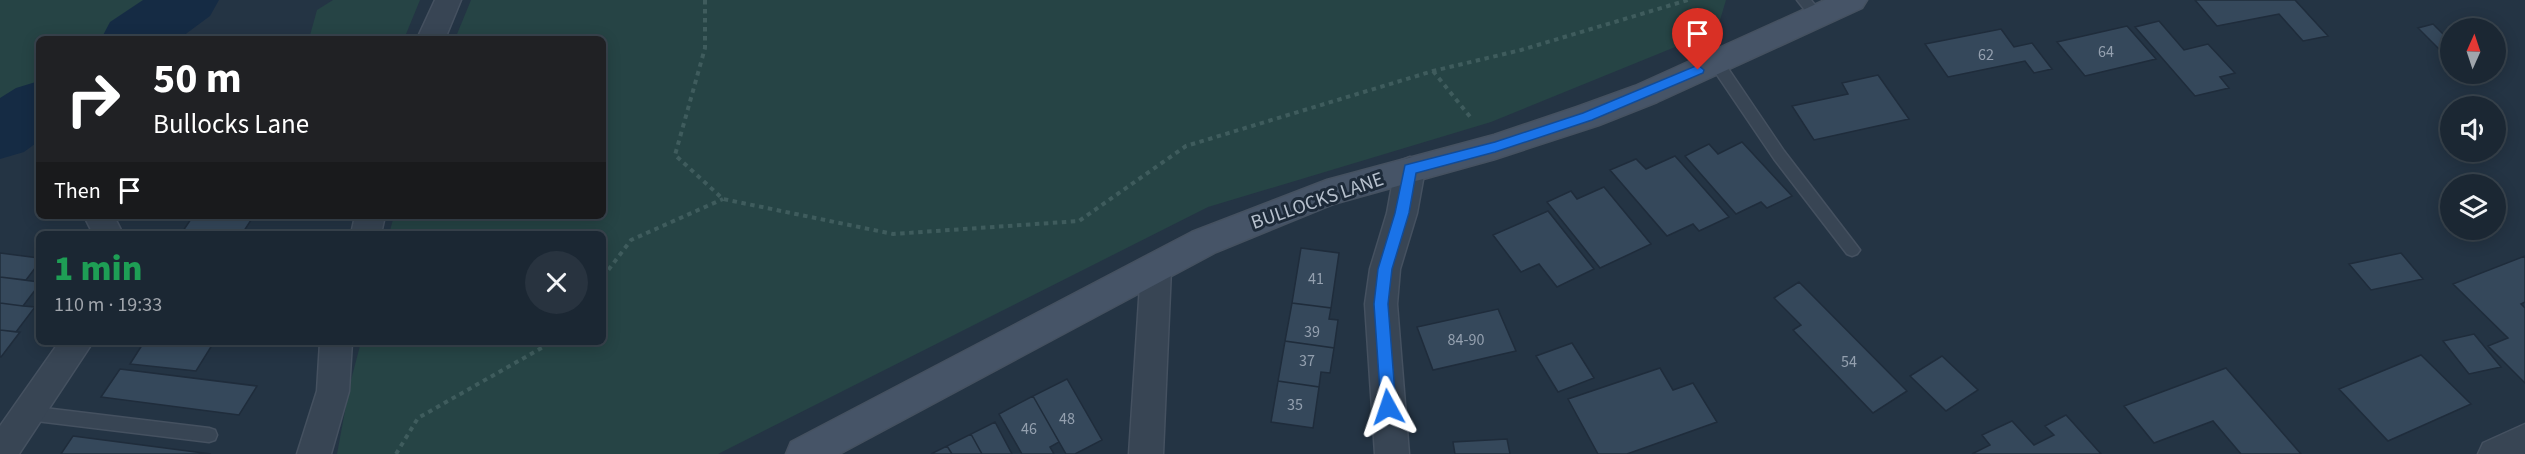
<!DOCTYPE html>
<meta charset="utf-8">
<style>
:root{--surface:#1b2733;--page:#28333f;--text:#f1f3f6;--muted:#a0a5ac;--line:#39444e}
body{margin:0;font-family:"Source Sans 3",sans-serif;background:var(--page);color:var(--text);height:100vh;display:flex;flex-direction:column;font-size:22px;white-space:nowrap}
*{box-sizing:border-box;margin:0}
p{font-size:20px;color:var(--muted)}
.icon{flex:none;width:33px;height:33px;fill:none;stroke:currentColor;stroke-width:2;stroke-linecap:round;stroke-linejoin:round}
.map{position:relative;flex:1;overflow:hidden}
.drawer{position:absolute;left:36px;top:231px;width:570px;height:114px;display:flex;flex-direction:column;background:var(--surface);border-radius:9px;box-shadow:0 3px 15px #0003,0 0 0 2px var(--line)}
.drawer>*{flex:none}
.hud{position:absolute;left:36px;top:36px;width:570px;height:183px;border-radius:9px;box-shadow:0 3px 15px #0003,0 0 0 2px var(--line);background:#202124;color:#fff;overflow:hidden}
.needle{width:39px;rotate:3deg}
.buttons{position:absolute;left:2440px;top:18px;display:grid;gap:12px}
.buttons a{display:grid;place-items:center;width:66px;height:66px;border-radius:50%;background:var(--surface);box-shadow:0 3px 15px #0003,0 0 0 2px var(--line);font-size:30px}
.pin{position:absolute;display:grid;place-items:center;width:51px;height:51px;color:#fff;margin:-62px -26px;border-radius:50% 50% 50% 0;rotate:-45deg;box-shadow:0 0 6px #0007}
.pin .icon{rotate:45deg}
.me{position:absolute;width:66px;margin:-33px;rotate:355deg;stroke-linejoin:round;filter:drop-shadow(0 0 4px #0008)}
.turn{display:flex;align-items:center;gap:21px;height:126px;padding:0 18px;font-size:27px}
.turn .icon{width:78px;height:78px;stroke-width:2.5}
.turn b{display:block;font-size:42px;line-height:51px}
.then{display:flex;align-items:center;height:57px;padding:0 18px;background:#0003;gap:12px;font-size:22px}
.round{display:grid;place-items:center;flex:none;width:63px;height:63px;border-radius:32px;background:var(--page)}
.overview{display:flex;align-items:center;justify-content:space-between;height:102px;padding:0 18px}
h1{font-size:36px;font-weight:800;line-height:45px;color:#1e9e55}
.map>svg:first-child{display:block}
</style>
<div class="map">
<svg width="2525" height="454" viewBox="0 0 2525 454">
<rect width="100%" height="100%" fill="#243444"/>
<!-- green -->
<path fill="#264445" d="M0,0H177L121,39H39V97L0,124Z
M333,0H420L404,39H309L317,10Z
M471,0H1726L1717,30L1491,122L1208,207L718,454H337L350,384L361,342H603V234H389L394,216H603V39H455Z"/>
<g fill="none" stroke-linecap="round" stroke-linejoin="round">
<!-- river -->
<path fill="#152b44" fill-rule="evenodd" d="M143,0H219L210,16L179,39H101L110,22Z
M39,81V141L24,152L0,159V98L16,88Z"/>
</g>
<!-- building -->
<path fill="#35485b" stroke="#1f2c3b" stroke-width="1.5" d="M2195,0H2295L2328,36L2303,41L2279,14L2217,26Z
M2159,21L2184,50L2208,44L2235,73L2220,77L2229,88L2195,96L2135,27Z
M2433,24L2451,42V55L2446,56L2418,28Z
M2127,26L2156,59L2085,76L2057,42Z
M2001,29L2014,47L2032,43L2052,69L2034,73L2025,61L1948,77L1925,44Z
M1878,75L1909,119L1814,140L1792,106L1848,94L1842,83Z
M1742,142L1792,196L1767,208L1761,202L1736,214L1685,156L1709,144L1718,154Z
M1675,156L1729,217L1699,231L1693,224L1667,236L1610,170L1636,159L1646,169Z
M1604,187L1651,244L1600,268L1547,202L1571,191L1577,199Z
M1548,211L1594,269L1557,287L1539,264L1521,272L1493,235Z
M193,216H241L253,217L242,234H181Z
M1301,248L1339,253L1331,308L1292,303Z
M0,253L39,258V263L26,280L0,277Z
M2401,253L2423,279L2371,290L2349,264Z
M2525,256V302L2521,304L2525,308V383L2488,346L2508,338L2453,284Z
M0,277L39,282V285L23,306L0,303Z
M1799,282L1907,391L1873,413L1793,330L1801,325L1774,298Z
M0,303L23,306L35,307L16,332L0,330Z
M1292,303L1331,308L1329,319L1338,320L1334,348L1285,341Z
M1498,309L1516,351L1433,370L1417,327Z
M0,330L20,332L1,357H0Z
M2474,334L2501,367L2469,374L2443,341Z
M1285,341L1334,348L1330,373L1321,372L1319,387L1278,381Z
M144,342H214L196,371L130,364Z
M1572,343L1594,378L1558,392L1536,356Z
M2421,355L2471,404L2388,441L2339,389Z
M1942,356L1978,390L1946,411L1910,376Z
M1660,368L1673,390L1693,383L1717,422L1627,454H1598L1568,399Z
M2226,368L2301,454H2241L2213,421L2154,443L2124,406Z
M120,369L257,386L239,415L101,397Z
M1067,379L1102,440L1075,454H1066L1033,396Z
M1278,381L1319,387L1313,428L1271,422Z
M1033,396L1059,442L1050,447L1054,454H1022L999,414Z
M2066,415L2101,454H1972L1990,445L1982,435L2012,421L2034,445L2054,435L2045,426Z
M995,422L1012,454H982L971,434Z
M971,434L982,454H952L947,446Z
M73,436L211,454H61Z
M1507,439L1510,454H1455L1453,442Z
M947,446L952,454H931Z"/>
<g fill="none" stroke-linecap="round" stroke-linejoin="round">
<!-- lane casing -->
<g stroke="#455160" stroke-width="3">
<path id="lane" d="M1797,0H1811L1823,15L1821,18H1811Z
M1716,57L1721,58L1784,151L1857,246L1860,250L1857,254L1852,256L1847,254L1774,159L1711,66L1709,62Z
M28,406L209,428L215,430L217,435L215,440L209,442L28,420L22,418L20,413L22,408Z"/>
</g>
<!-- street casing -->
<g stroke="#455160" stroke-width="3">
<path id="street" d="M435,0H461L445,39H417Z
M1410,157L1420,161L1425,169L1417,213L1400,269L1397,304L1409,454H1375L1365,304L1370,269L1387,213L1395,169L1400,161Z
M84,216H114L123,234H93Z
M355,216H385L381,234H351Z
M1156,256L1167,260L1171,269L1163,454H1129L1141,269L1145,260Z
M59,342H93L19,454H0V426Z
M320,342H352L349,391L331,454H297L317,391Z
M2525,424V454H2478L2483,443Z"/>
</g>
<!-- secondary casing -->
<g stroke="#455160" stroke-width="3">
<path id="secondary" d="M1825,0H1867L1862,8L1657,102L1599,125L1495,159L1333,204L1216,252L839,454H786L791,442L1192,232L1327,180L1494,135L1577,107L1635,86Z"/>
</g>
<!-- path -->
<path stroke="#3f5c5d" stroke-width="4" stroke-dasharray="4.5 4.5" stroke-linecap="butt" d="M705,0V48L675,155L723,199L893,234L1079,221L1186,146L1433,71L1521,50L1688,0
M1433,71L1472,119
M603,277L631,240L723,199
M396,454L418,418L552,342"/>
<!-- lane -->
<use href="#lane" fill="#384554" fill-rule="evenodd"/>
<!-- street -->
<use href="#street" fill="#384554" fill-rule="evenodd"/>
<!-- secondary -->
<use href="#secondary" fill="#465467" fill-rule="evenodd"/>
</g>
<!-- route -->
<path fill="#1a73e8" stroke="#114b97" stroke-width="1.5" d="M1698,65L1704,70L1703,73L1592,120L1495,152L1416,173L1409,213L1392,269L1388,304L1396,407L1393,412L1388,414L1383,412L1381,407L1374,304L1378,269L1395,213L1405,165L1495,142L1583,113Z"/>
<g text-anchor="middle" stroke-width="6" stroke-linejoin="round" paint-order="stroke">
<!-- number labels -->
<g font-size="16" fill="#94a0af">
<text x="2106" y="57">64</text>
<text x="1986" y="60">62</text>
<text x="1316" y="284">41</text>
<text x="1312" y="337">39</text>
<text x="1466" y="345">84-90</text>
<text x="1307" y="366">37</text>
<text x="1849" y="367">54</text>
<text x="1295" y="410">35</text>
<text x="1067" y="424">48</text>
<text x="1029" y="434">46</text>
</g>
<!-- street labels -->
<g font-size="20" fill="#b6c0cd" stroke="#1d2a39">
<text transform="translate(1317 200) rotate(-19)" y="7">BULLOCKS LANE</text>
</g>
</g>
</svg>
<div class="buttons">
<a><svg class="needle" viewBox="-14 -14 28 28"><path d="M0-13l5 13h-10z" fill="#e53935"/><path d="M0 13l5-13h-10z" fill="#a0a5ac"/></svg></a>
<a><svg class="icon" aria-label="sound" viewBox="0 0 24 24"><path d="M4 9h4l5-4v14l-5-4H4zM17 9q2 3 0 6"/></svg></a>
<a><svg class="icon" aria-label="layers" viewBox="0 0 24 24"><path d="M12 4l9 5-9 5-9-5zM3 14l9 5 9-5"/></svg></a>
</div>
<div class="pin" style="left:1698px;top:70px;background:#d93025"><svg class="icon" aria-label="arrive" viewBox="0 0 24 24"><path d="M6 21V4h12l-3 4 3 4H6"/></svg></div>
<svg class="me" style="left:1388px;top:407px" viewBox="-20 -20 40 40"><path d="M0-17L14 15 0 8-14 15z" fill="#1a73e8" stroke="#fff" stroke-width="4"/></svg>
<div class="hud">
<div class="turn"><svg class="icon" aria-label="right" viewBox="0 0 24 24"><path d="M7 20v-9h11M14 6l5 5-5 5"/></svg><div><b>50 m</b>Bullocks Lane</div></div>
<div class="then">Then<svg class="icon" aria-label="arrive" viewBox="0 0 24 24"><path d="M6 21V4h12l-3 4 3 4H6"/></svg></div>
</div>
<section class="drawer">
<div class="overview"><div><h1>1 min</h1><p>110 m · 19:33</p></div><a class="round"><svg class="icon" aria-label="close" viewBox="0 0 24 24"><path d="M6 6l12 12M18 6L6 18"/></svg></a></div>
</section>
</div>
